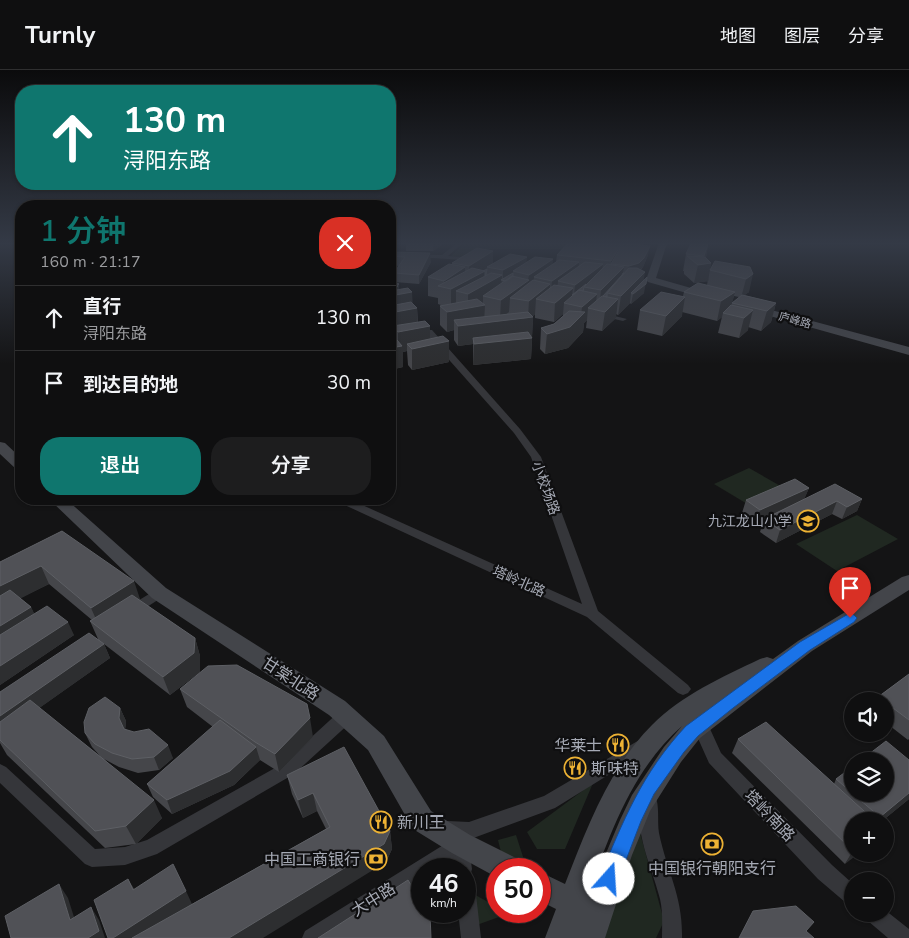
<!DOCTYPE html>
<html lang="zh">
<meta charset="utf-8">
<style>
:root{--surface:#0f0f10;--page:#1d1d1e;--text:#f1f3f6;--muted:#9b9c9f;--line:#2f2f30;--accent:#0f766e}
body{margin:0;font-family:"Nunito Sans","Noto Sans SC",sans-serif;background:var(--page);color:var(--text);height:100vh;display:flex;flex-direction:column;font-size:19px;white-space:nowrap}
*{box-sizing:border-box;margin:0}
p{font-size:16px;color:var(--muted)}
.icon{flex:none;width:28px;height:28px;fill:none;stroke:currentColor;stroke-width:2;stroke-linecap:round;stroke-linejoin:round}
.map{position:relative;flex:1;overflow:hidden}
.side{position:absolute;left:15px;top:130px;width:381px;height:305px;display:flex;flex-direction:column;background:var(--surface);border-radius:20px;box-shadow:0 1px 4px #0004,0 0 0 1px var(--line)}
.side>*{flex:none}
.top-card{position:absolute;left:15px;top:15px;width:381px;height:105px;border-radius:20px;box-shadow:0 1px 4px #0004,0 0 0 1px var(--line);background:#0f766e;color:#fff;overflow:hidden}
.buttons{position:absolute;left:844px;top:622px;display:grid;gap:10px}
.buttons a{display:grid;place-items:center;width:50px;height:50px;border-radius:50%;background:var(--surface);box-shadow:0 1px 4px #0004,0 0 0 1px var(--line);font-size:25px}
.speed{position:absolute;left:411px;top:788px;display:flex;gap:10px;font-size:25px;font-weight:700;text-align:center}
.speed>*{display:grid;place-content:center;width:65px;height:65px;border-radius:50%;background:var(--surface);box-shadow:0 1px 4px #0004,0 0 0 1px var(--line);line-height:1}
.speed small{font-size:12px;font-weight:400}
.speed .limit{border:8px solid #d22;background:#fff;color:#111}
.pin{position:absolute;display:grid;place-items:center;width:42px;height:42px;color:#fff;margin:-51px -21px;border-radius:50% 50% 50% 0;rotate:-45deg;box-shadow:0 0 5px #0007}
.pin .icon{rotate:45deg}
.me{position:absolute;width:55px;margin:-28px;rotate:19deg;stroke-linejoin:round;filter:drop-shadow(0 0 4px #0008)}
.turn{display:flex;align-items:center;gap:18px;height:105px;padding:0 25px;font-size:22px}
.turn .icon{width:65px;height:65px;stroke-width:2.5}
.turn b{display:block;font-size:35px;line-height:42px}
.round{display:grid;place-items:center;flex:none;width:52px;height:52px;border-radius:20px;background:var(--page)}
.summary{display:flex;align-items:center;justify-content:space-between;height:85px;padding:0 25px}
h1{font-size:30px;font-weight:600;line-height:38px;color:var(--accent)}
.primary-button{display:flex;gap:10px;margin-top:auto;padding:10px 25px}
.primary-button a{flex:1;height:58px;border-radius:20px;background:var(--accent);color:#fff;font-size:20px;font-weight:600;line-height:58px;text-align:center}
.primary-button a+a{background:var(--page);color:var(--text)}
ul{padding:0;list-style:none}
li{display:flex;align-items:center;gap:15px;height:65px;padding:0 25px;border-top:1px solid var(--line)}
li div{flex:1}
li b{display:block;font-size:19px}
li em{font-style:normal}
header{display:flex;align-items:center;gap:30px;box-sizing:border-box;height:70px;padding:0 25px;background:var(--surface);border-bottom:1px solid var(--line)}
header strong{font-size:24px}
nav{display:flex;gap:28px;margin-inline-start:auto;font-size:18px}
.map>svg:first-child{display:block}
</style>
<header>
<strong>Turnly</strong>
<nav><a>地图</a><a>图层</a><a>分享</a></nav>
</header>
<div class="map">
<svg width="909" height="868" viewBox="0 0 909 868">
<rect width="100%" height="100%" fill="#141415"/>
<!-- green -->
<path fill="#202821" d="M464,173H570L563,179H491L481,180L471,188L451,186Z
M749,398L784,418L749,435L714,414Z
M857,445L898,469L837,501L796,474Z
M593,713L565,779H537L527,762Z
M639,759L664,851L656,868H604Z
M516,765L526,796L502,786L498,770Z
M470,822L497,837L498,841L510,843L474,856Z"/>
<g fill="none" stroke-linecap="round" stroke-linejoin="round">
<!-- street -->
<path fill="#35363a" fill-rule="evenodd" d="M457,173H463L448,186L473,188L476,190L475,191L434,188H390V184L442,185Z
M598,242L627,249L623,251L601,246H598Z
M429,260H432L520,359L541,387L598,541L688,615L691,619L688,623L683,625L678,623L587,547L336,431L335,429H349L582,534L531,387L514,363L427,265L390,271V267Z
M159,518L164,520L166,523L164,526L136,544L131,546L126,544L124,541L126,538Z
M346,639L352,641L354,646L352,651L294,704L157,784L125,795L92,797L85,794L0,713V694L6,697L95,779L125,777L147,770L282,694L340,641Z
M700,648L706,650L721,683L832,795L852,813V834L845,832L818,809L709,693L692,655L694,650Z
M641,669L647,671L649,676L647,681L555,738L468,770L472,799L470,806L466,807L472,809L475,816L481,868H461L458,841H465V799H454L453,790L439,799H422V809L330,868H302L305,861L453,769L442,766L439,760L442,754L448,751L469,752L544,726Z
M649,723L655,725C660,736 657,751 659,763C667,802 683,826 682,868H662C662,855 663,842 660,829C653,800 630,754 643,725Z
M885,840L909,859V868H888L868,851L865,844H885Z"/>
<!-- secondary -->
<path fill="#43454a" fill-rule="evenodd" d="M659,173H667L656,208L712,224V228H704L648,212L646,210Z
M753,235L909,277V285L749,240L748,238Z
M0,372L5,373L21,388V400L16,399L0,384Z
M49,429H66L166,518L345,631L384,666L431,741L470,765L518,789L521,799H498V808L452,783L413,759L368,680L329,645L152,528Z
M909,505V520L812,581L700,668L681,692L650,741L632,785L605,868H575L580,852L575,868H545L556,839L540,831V802L565,814C587,758 609,698 652,655C682,625 722,607 760,589L767,587L773,589L798,571L902,507ZM682,656L664,677L632,725L620,750L588,826C609,765 632,700 682,656Z"/>
</g>
<!-- wall -->
<path fill="#45464a" fill-rule="evenodd" d="M390,173H391L390,182L431,192L419,214L395,212L399,214V220L412,222V233L417,238L418,252L430,256V269L449,271V292L412,300L408,295L407,281L403,282V297L390,300V271L394,270L393,262L390,263V210L394,212V203L399,196L390,195Z
M406,173H443V174L433,181H406Z
M568,173H623L648,185L643,197L641,200L644,211V223L631,234L630,233L618,245L616,244V248L602,261L586,258L587,250L584,253L583,262L568,278L545,284L540,279L541,258L554,254L563,247V244L554,252L535,248V244L533,246L531,289L473,295V274L458,276L454,270V260L447,262L440,255V236L441,235L438,234V228L428,226V207L452,195V193L493,181V193L526,192L553,189L552,195L556,192L557,185Z
M708,174L706,188L711,193L708,211L694,213L684,204V201H683L686,184Z
M750,197L749,222L744,225L776,233L771,252L761,261L748,257V260L739,268L718,263L722,247L717,251L682,242V246L662,266L637,260L640,240L683,226L684,222L707,215L710,200ZM734,226L739,227L732,233L731,235Z
M809,418L804,429H862L857,441L842,449L832,444L776,473L760,462L764,449L776,443L756,453L742,443L746,430Z
M62,461L140,529L139,530L195,568L200,586V602L170,625L104,574L110,588L39,638L100,686L92,677L85,663L120,638L126,651L125,660L173,688L159,700L138,703L119,697L104,689L162,748L136,774L105,778L7,685L0,673V622L98,569L90,551L92,550L49,514L20,528L31,537L34,544L74,565L0,615V492Z
M909,604V669L908,670L885,652V631H876L878,627Z
M180,619L313,667L279,702L260,690L234,715L172,744L153,727L147,714L213,657L187,637Z
M738,669L834,714L836,709L909,729L882,751H852V784L845,794L732,683Z
M287,705L390,761L392,779L386,792L108,868L128,809L134,819L192,834L326,759L317,741L303,748L292,724Z"/>
<!-- shaded-wall -->
<path fill="#2d2e30" d="M433,173H443V174L433,181Z
M622,173H623L622,182L611,194V191Z
M708,174L705,191L711,193L708,211L694,213L698,195L702,194L704,186Z
M650,176L648,185L643,197L638,202L627,205L629,196Z
M493,181V198L487,197L486,203L485,206L502,205L501,224L483,226V234L485,235L484,253L528,248L529,231L550,214L549,231L536,229L535,244L532,247H533L532,267L473,268V274L458,276V256L454,250V260L447,262V242L468,238V224L456,221V235L451,238V219L444,217V211L465,197V212L469,210V196Z
M430,183L431,192L419,214V205Z
M527,187L526,202L553,189L552,203L579,192L578,205L603,194L601,208L584,217L574,225L575,215L558,211L556,230L551,220L552,211L534,207L533,225L510,228L509,242L500,249L501,230L528,210L529,205L513,201L512,220L510,212L503,210V200Z
M624,197L621,214L645,202L643,216L647,207L644,223L631,234L633,224L631,223L630,233L618,245L621,226L607,223L600,231L601,220Z
M753,204L749,222L741,228L746,209Z
M399,214V220L412,222L413,239L417,238L418,257L393,256V262L390,263V220Z
M573,218L571,234L564,233L563,244L554,252L555,233Z
M735,222L730,241L723,243L722,247L717,251L721,231Z
M597,224L595,240L588,238L587,250L584,253L583,262L568,278L545,284L547,264L581,246L582,237Z
M685,227L682,246L662,266L666,246Z
M618,229L616,248L602,261L605,242Z
M776,233L771,252L761,261L767,241Z
M753,240L748,260L739,268L744,248Z
M430,256V275L449,271V292L412,300V279L407,274V281L403,282V297L390,300V278L398,277V262Z
M532,268L531,289L473,295L474,274Z
M809,418L804,430L756,453L760,440Z
M862,429L857,441L842,449L847,437Z
M837,431L832,444L776,473L780,460Z
M41,496L49,514L0,539V516Z
M134,511L140,529L99,556L91,538Z
M31,537L38,551L0,574V556Z
M68,552L74,565L0,615V596Z
M195,568L200,586V602L170,625L163,607Z
M104,574L110,588L0,666V646Z
M120,638L126,651L125,662L119,648Z
M310,648L313,667L279,702L275,684Z
M168,675L173,688L159,700L154,687Z
M256,677L260,690L234,715L172,744L167,730Z
M313,723L317,741L303,748L298,730Z
M909,723V729L882,751H877L880,747Z
M154,730L162,748L136,774L126,756Z
M390,761L392,779L386,792L263,868H229Z
M852,782V784H858L845,794Z
M59,814L68,828L79,863L70,850Z
M186,821L192,834L140,868H113Z
M91,837L99,850L105,868H88Z"/>
<!-- building -->
<path fill="#505156" stroke="#5d5f64" d="M568,173H622L611,191L557,185Z
M623,173L650,176L644,188L639,193L629,196L611,194Z
M691,173L708,174L704,186L686,184Z
M477,178L493,181L469,196L452,193Z
M390,182L430,183L419,205L394,203L405,187L390,186Z
M510,184L527,187L503,200L487,197Z
M687,186L705,187L711,193L698,195Z
M535,187L553,189L529,205L513,201Z
M559,190L579,192L552,211L534,207Z
M715,191L750,197L753,204L746,209L710,200Z
M585,192L603,194L575,215L558,211Z
M449,194L465,197L444,211L428,207Z
M607,194L624,197L601,220L584,217Z
M472,198L485,201L451,219L438,216Z
M629,198H637L645,202L621,226L607,223Z
M487,199L486,205L485,206V201H483Z
M491,203L502,205L468,224L456,221Z
M513,203V206L506,211L501,210Z
M623,203H624L607,223V227L603,226L622,205Z
M512,206L529,210L501,230L483,226Z
M647,207L646,214L633,224L631,223Z
M390,210L399,214L396,216H398L390,220Z
M533,210L550,214L529,231L510,228Z
M698,213L735,222L721,231L684,222Z
M586,214L584,217L583,221L579,220L573,225H572Z
M554,215L573,218L555,233L536,229Z
M408,218L412,222L390,226V221Z
M579,220L597,224L582,237L564,233Z
M661,222L685,227L666,246L640,240Z
M742,225L776,233L767,241L732,233Z
M602,226L618,229L605,242L588,238Z
M477,229L485,235L447,242L440,236Z
M411,232L417,238L390,243V236Z
M731,235L753,240L744,248L723,243Z
M569,241L585,242L570,257L547,264L541,258L554,254Z
M528,242L533,247L458,256L454,250Z
M425,251L430,256L398,262L393,256Z
M528,262L532,268L474,274L473,268Z
M443,266L449,271L412,279L407,274Z
M397,270L402,276L390,278V271Z
M795,409L809,418L760,440L746,430Z
M835,414L862,429L847,437L837,431L780,460L764,449Z
M62,461L134,511L91,538L41,496L0,516V492Z
M10,520L31,537L0,556V526Z
M132,525L195,568L194,583L163,607L90,551Z
M47,536L68,552L0,596V565Z
M89,563L104,574L0,646V622Z
M237,595L307,634L310,648L275,684L255,672L180,619L208,596Z
M909,604V650L885,632V631H884L878,627Z
M105,627L120,638L119,648L124,659L134,662L149,659L168,675L154,687L132,689L112,683L95,674L85,663L84,652L89,638Z
M30,630L154,730L126,756L95,761L0,670V652Z
M220,650L256,677L230,701L167,730L147,714Z
M766,652L875,751H852V780L738,669Z
M886,671L909,690V723L880,747L853,724H885V691H860Z
M344,677L390,761L384,774L229,868H132L330,757L313,723L298,730L287,705Z
M852,697V723L836,709Z
M173,794L186,821L113,868H108L94,830L128,809L133,820Z
M408,810L422,833V841H428L430,845L431,868H318Z
M59,814L70,850L91,837L99,861L88,868H11L5,846Z
M796,836L814,852L806,861L814,868H739L753,841Z"/>
<!-- sky -->
<linearGradient id="sky" x2="0" y2="1"><stop stop-color="#0b0b0c"/><stop offset="0.59" stop-color="#343a46"/><stop offset="1" stop-color="#343a46" stop-opacity="0"/></linearGradient>
<rect width="909" height="294" fill="url(#sky)"/>
<!-- route -->
<path fill="#1a73e8" stroke="#114b97" d="M850,543L854,545L857,548L854,552L810,580L733,638L698,666L684,682L654,724L641,751L616,816L609,819L602,816L599,809C623,751 642,703 686,656L800,572Z"/>
<!-- icons -->
<defs>
<g id="school-ring" transform="scale(1.125)"><circle r="9.5" fill="#0f0f10" stroke="#edb234" stroke-width="1.5"/><path d="M0-5L7-2L0 1L-7-2ZM-4 1L0 2.5L4 1V4Q0 6-4 4Z" fill="#edb234"/></g>
<g id="restaurant-ring" transform="scale(1.125)"><circle r="9.5" fill="#0f0f10" stroke="#edb234" stroke-width="1.5"/><path d="M-5-6h1v4h1v-4h1v4h1v-4h1v5L-1.5 .5V6h-2V.5L-5-1ZM5-6V6H3V1.5H1.5Q1.5-4 5-6Z" fill="#edb234"/></g>
<g id="bank-ring" transform="scale(1.125)"><circle r="9.5" fill="#0f0f10" stroke="#edb234" stroke-width="1.5"/><path d="M-6-4H6V4H-6ZM0-2.3a2.3 2.3 0 1 0 0 4.6a2.3 2.3 0 1 0 0-4.6Z" fill="#edb234"/></g>
</defs>
<g fill-rule="evenodd">
<use href="#school-ring" x="808" y="451"/>
<use href="#restaurant-ring" x="618" y="675"/>
<use href="#restaurant-ring" x="575" y="698"/>
<use href="#restaurant-ring" x="381" y="752"/>
<use href="#bank-ring" x="712" y="774"/>
<use href="#bank-ring" x="376" y="789"/>
</g>
<g text-anchor="middle" stroke-width="4.5" stroke-linejoin="round" paint-order="stroke">
<!-- far-street labels -->
<g font-size="11" fill="#a6aab5" stroke="#0f0f10">
<text transform="translate(795 250) rotate(15)" y="4">庐峰路</text>
</g>
<!-- street labels -->
<g font-size="14" fill="#a6aab5" stroke="#0f0f10">
<text transform="translate(546 418) rotate(70)" y="5">小校场路</text>
<text transform="translate(519 511) rotate(24)" y="5">塔岭北路</text>
</g>
<!-- poi labels -->
<g font-size="14" fill="#a6aab5" stroke="#0f0f10" text-anchor="end">
<text x="792" y="456">九江龙山小学</text>
</g>
<!-- near-street labels -->
<g font-size="16" fill="#a6aab5" stroke="#0f0f10">
<text transform="translate(291 608) rotate(33)" y="6">甘棠北路</text>
<text transform="translate(770 745) rotate(46)" y="6">塔岭南路</text>
<text transform="translate(373 829) rotate(-32)" y="6">大中路</text>
</g>
<!-- near-poi labels -->
<g font-size="16" fill="#a6aab5" stroke="#0f0f10" text-anchor="end">
<text x="602" y="681">华莱士</text>
<text x="591" y="704" text-anchor="start">斯味特</text>
<text x="397" y="758" text-anchor="start">新川王</text>
<text x="360" y="795">中国工商银行</text>
<text x="712" y="804" text-anchor="middle">中国银行朝阳支行</text>
</g>
</g>
</svg>
<div class="buttons">
<a><svg class="icon" aria-label="sound" viewBox="0 0 24 24"><path d="M4 9h4l5-4v14l-5-4H4zM17 9q2 3 0 6"/></svg></a>
<a><svg class="icon" aria-label="layers" viewBox="0 0 24 24"><path d="M12 4l9 5-9 5-9-5zM3 14l9 5 9-5"/></svg></a>
<a>+</a>
<a>−</a>
</div>
<div class="speed"><div>46<small>km/h</small></div><div class="limit">50</div></div>
<div class="pin" style="left:850px;top:548px;background:#d93025"><svg class="icon" aria-label="arrive" viewBox="0 0 24 24"><path d="M6 21V4h12l-3 4 3 4H6"/></svg></div>
<svg class="me" style="left:609px;top:809px" viewBox="-20 -20 40 40"><circle r="19" fill="#fff"/><path d="M0-13L10 11 0 6-10 11z" fill="#1a73e8"/></svg>
<div class="top-card">
<div class="turn"><svg class="icon" aria-label="ahead" viewBox="0 0 24 24"><path d="M12 20V5M6 11l6-6 6 6"/></svg><div><b>130 m</b>浔阳东路</div></div>
</div>
<section class="side">
<div class="summary"><div><h1>1 分钟</h1><p>160 m · 21:17</p></div><a class="round" style="background:#d93025;color:#fff"><svg class="icon" aria-label="close" viewBox="0 0 24 24"><path d="M6 6l12 12M18 6L6 18"/></svg></a></div>
<ul>
<li><svg class="icon" aria-label="ahead" viewBox="0 0 24 24"><path d="M12 20V5M6 11l6-6 6 6"/></svg><div><b>直行</b><p>浔阳东路</p></div><em>130 m</em></li>
<li><svg class="icon" aria-label="arrive" viewBox="0 0 24 24"><path d="M6 21V4h12l-3 4 3 4H6"/></svg><div><b>到达目的地</b></div><em>30 m</em></li>
</ul>
<div class="primary-button"><a>退出</a><a>分享</a></div>
</section>
</div>
